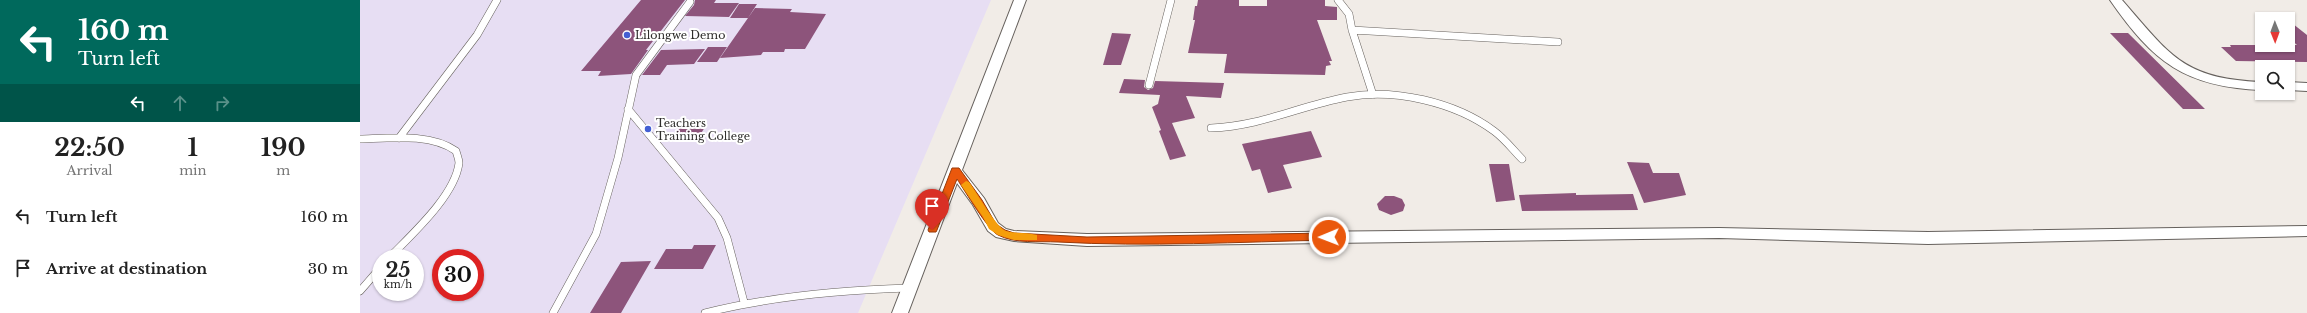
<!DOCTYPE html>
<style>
:root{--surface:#fff;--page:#f2f2f2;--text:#222;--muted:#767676}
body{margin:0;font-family:"Libre Baskerville",serif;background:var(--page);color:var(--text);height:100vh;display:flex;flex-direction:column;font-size:15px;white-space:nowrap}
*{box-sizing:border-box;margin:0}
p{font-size:13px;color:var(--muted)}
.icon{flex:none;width:22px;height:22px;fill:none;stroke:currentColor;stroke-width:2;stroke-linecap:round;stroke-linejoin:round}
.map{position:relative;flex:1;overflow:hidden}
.panel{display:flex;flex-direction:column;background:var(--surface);width:360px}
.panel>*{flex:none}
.banner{background:#00695c;color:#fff;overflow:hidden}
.needle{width:26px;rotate:179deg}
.controls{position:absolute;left:1895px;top:12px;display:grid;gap:8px}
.controls a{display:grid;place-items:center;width:40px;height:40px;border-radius:0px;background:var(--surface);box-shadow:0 1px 3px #0004;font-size:20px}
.speed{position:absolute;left:12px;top:249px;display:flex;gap:8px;font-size:20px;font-weight:700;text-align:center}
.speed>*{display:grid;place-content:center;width:52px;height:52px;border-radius:50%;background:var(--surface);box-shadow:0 1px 3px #0004;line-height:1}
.speed small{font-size:10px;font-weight:400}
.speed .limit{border:6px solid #d22;background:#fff;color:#111}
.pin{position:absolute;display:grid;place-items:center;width:34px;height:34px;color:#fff;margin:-41px -17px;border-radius:50% 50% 50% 0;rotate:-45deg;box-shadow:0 0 4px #0007}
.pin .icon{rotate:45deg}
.me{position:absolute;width:44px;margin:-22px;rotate:269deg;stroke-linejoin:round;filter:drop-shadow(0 0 3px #0008)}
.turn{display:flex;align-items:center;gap:14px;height:84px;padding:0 12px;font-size:18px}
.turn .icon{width:52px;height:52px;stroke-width:2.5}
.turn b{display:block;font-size:28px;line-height:34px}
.lanes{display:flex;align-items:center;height:38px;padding:0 12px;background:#0003;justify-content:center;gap:20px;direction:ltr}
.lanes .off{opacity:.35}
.eta{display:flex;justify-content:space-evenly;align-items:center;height:68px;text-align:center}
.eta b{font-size:24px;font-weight:700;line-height:28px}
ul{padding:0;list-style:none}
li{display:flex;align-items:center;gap:12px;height:52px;padding:0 12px}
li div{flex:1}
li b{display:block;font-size:15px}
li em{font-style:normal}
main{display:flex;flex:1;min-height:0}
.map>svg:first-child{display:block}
</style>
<main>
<section class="panel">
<div class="banner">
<div class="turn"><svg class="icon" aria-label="left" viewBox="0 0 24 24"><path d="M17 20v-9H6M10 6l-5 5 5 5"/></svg><div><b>160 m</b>Turn left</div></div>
<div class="lanes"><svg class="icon" aria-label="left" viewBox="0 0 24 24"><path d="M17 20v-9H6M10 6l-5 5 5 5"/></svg><svg class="icon off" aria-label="ahead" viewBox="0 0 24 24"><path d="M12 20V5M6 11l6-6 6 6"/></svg><svg class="icon off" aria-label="right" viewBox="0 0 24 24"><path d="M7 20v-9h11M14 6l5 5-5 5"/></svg></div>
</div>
<div class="eta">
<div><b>22:50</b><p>Arrival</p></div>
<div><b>1</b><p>min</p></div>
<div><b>190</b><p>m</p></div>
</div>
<ul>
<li><svg class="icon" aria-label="left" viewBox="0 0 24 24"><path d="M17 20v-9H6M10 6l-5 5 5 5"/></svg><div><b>Turn left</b></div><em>160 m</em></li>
<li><svg class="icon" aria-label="arrive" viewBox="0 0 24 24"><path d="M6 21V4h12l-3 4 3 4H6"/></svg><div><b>Arrive at destination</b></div><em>30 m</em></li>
</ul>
</section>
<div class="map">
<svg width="1947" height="313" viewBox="0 0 1947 313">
<rect width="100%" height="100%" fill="#f1ece7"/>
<!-- education -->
<path fill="#e7def3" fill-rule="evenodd" d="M0,0H631L498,313H0ZM21,258H55V292H21ZM81,258H115V292H81Z"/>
<!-- building -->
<path fill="#8d547b" d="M281,0H325L286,50H288L271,74L238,76L241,71H221Z
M335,0H356L354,3H379L369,17L325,16L334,5Z
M838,0H879V6H907V0H965V6L977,7V20H957L972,61H969L971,65L966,66L965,75L864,73L867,54L828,53L835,20H833L835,6H837Z
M379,4H397L388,18H370Z
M395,8L432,9L430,12L466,14L445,49H425L424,52H403L401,55L360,58Z
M1928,20L1947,35V62L1876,61L1861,47H1871L1870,45H1937L1928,37Z
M752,33L771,34L761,65H743Z
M1750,33H1768L1845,109H1823Z
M348,47H367L357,62H337Z
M345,49L334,64L307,65L300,75H282L301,50Z
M764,79L785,80L784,87L788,90L793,88L795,81L864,83L861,98L826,96L835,118L812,123L826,156L810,160L799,131L801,130L792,107L798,104L800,95L759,93Z
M320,127H345L337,140L311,141Z
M951,131L962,157L923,165L932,188L908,193L900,169L892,171L882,144Z
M1267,162L1289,163L1293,173H1319L1326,195L1284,203Z
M1129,164H1149L1155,200L1136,202Z
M1216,193V195L1273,194L1278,210L1162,211L1159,195Z
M1025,196H1034L1042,199L1045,205L1043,211L1031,215L1019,210L1017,204Z
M334,245H356L343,269H294L306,249H332Z
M291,261L261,313H230L261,262Z"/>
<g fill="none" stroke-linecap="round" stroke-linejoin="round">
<!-- lane casing -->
<g stroke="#66615d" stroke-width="8">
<path id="lane" d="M978,0L989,14L992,30L1013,95
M992,30L1198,42
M789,85L811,0
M268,109L358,218L367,238L384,302
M851,128C902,126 939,106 987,97C1034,88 1095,102 1134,131C1145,139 1153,150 1162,159
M39,138L117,35L137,0
M0,139C30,138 71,133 96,151C97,155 99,159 99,163C95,196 51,235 29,258
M0,291L21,267
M193,313L236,234L258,158L276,75L330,2
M345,313C412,296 480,290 549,288"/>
</g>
<!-- street casing -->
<g stroke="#66615d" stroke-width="2">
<path id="street" d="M654,0H666L602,170L624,198L638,223L646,229L654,231L727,234L1359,228L1568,232L1947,226V236L1568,244L1359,238L727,246L654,241L636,237L628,231L613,205L597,183L548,313H532Z
M1750,0H1762C1810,55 1823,79 1902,82V90C1825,87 1793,62 1750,0Z
M1928,82L1947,83V91L1928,90Z"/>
</g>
<!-- lane -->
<use href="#lane" stroke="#fff" stroke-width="7"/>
<!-- street -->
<use href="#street" fill="#fff" fill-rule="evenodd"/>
</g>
<!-- route -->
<path fill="#ea580c" stroke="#983908" d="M592,168H599L622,200L636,224L645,230L654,233L727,237L969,233L974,237L969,240C879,242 788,247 698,242C679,241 655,244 638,235C628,230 605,191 597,179L577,230L576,232H569L568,230Z"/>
<!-- slow -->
<path fill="#f59e0b" d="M606,181L609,182C617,193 636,227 646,231C656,234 667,232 677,235V240H654L638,235L629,229L623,217L601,185Z"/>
<!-- markers -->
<g fill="#435fd3" stroke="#fff" stroke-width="1.5">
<circle cx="267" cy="35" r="4"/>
<circle cx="288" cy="129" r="4"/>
</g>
<g text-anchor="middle" stroke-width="4" stroke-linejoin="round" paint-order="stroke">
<!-- poi labels -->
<g font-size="11" fill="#2d2c2a" stroke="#fff" text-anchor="start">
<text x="275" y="39">Lilongwe Demo</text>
<text x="296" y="127">Teachers<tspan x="296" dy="13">Training College</tspan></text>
</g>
</g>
</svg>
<div class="controls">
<a><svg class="needle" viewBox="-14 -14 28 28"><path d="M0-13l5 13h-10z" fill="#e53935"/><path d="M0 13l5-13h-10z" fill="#767676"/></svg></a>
<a><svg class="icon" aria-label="search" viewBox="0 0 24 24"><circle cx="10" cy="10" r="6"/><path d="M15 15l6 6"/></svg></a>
</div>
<div class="speed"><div>25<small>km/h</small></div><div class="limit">30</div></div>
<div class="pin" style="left:572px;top:230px;background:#d93025"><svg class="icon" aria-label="arrive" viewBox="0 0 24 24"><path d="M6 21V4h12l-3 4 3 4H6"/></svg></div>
<svg class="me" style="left:969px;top:237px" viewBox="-20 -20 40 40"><circle r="17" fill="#ea580c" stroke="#fff" stroke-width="3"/><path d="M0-11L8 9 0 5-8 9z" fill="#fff"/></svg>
</div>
</main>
